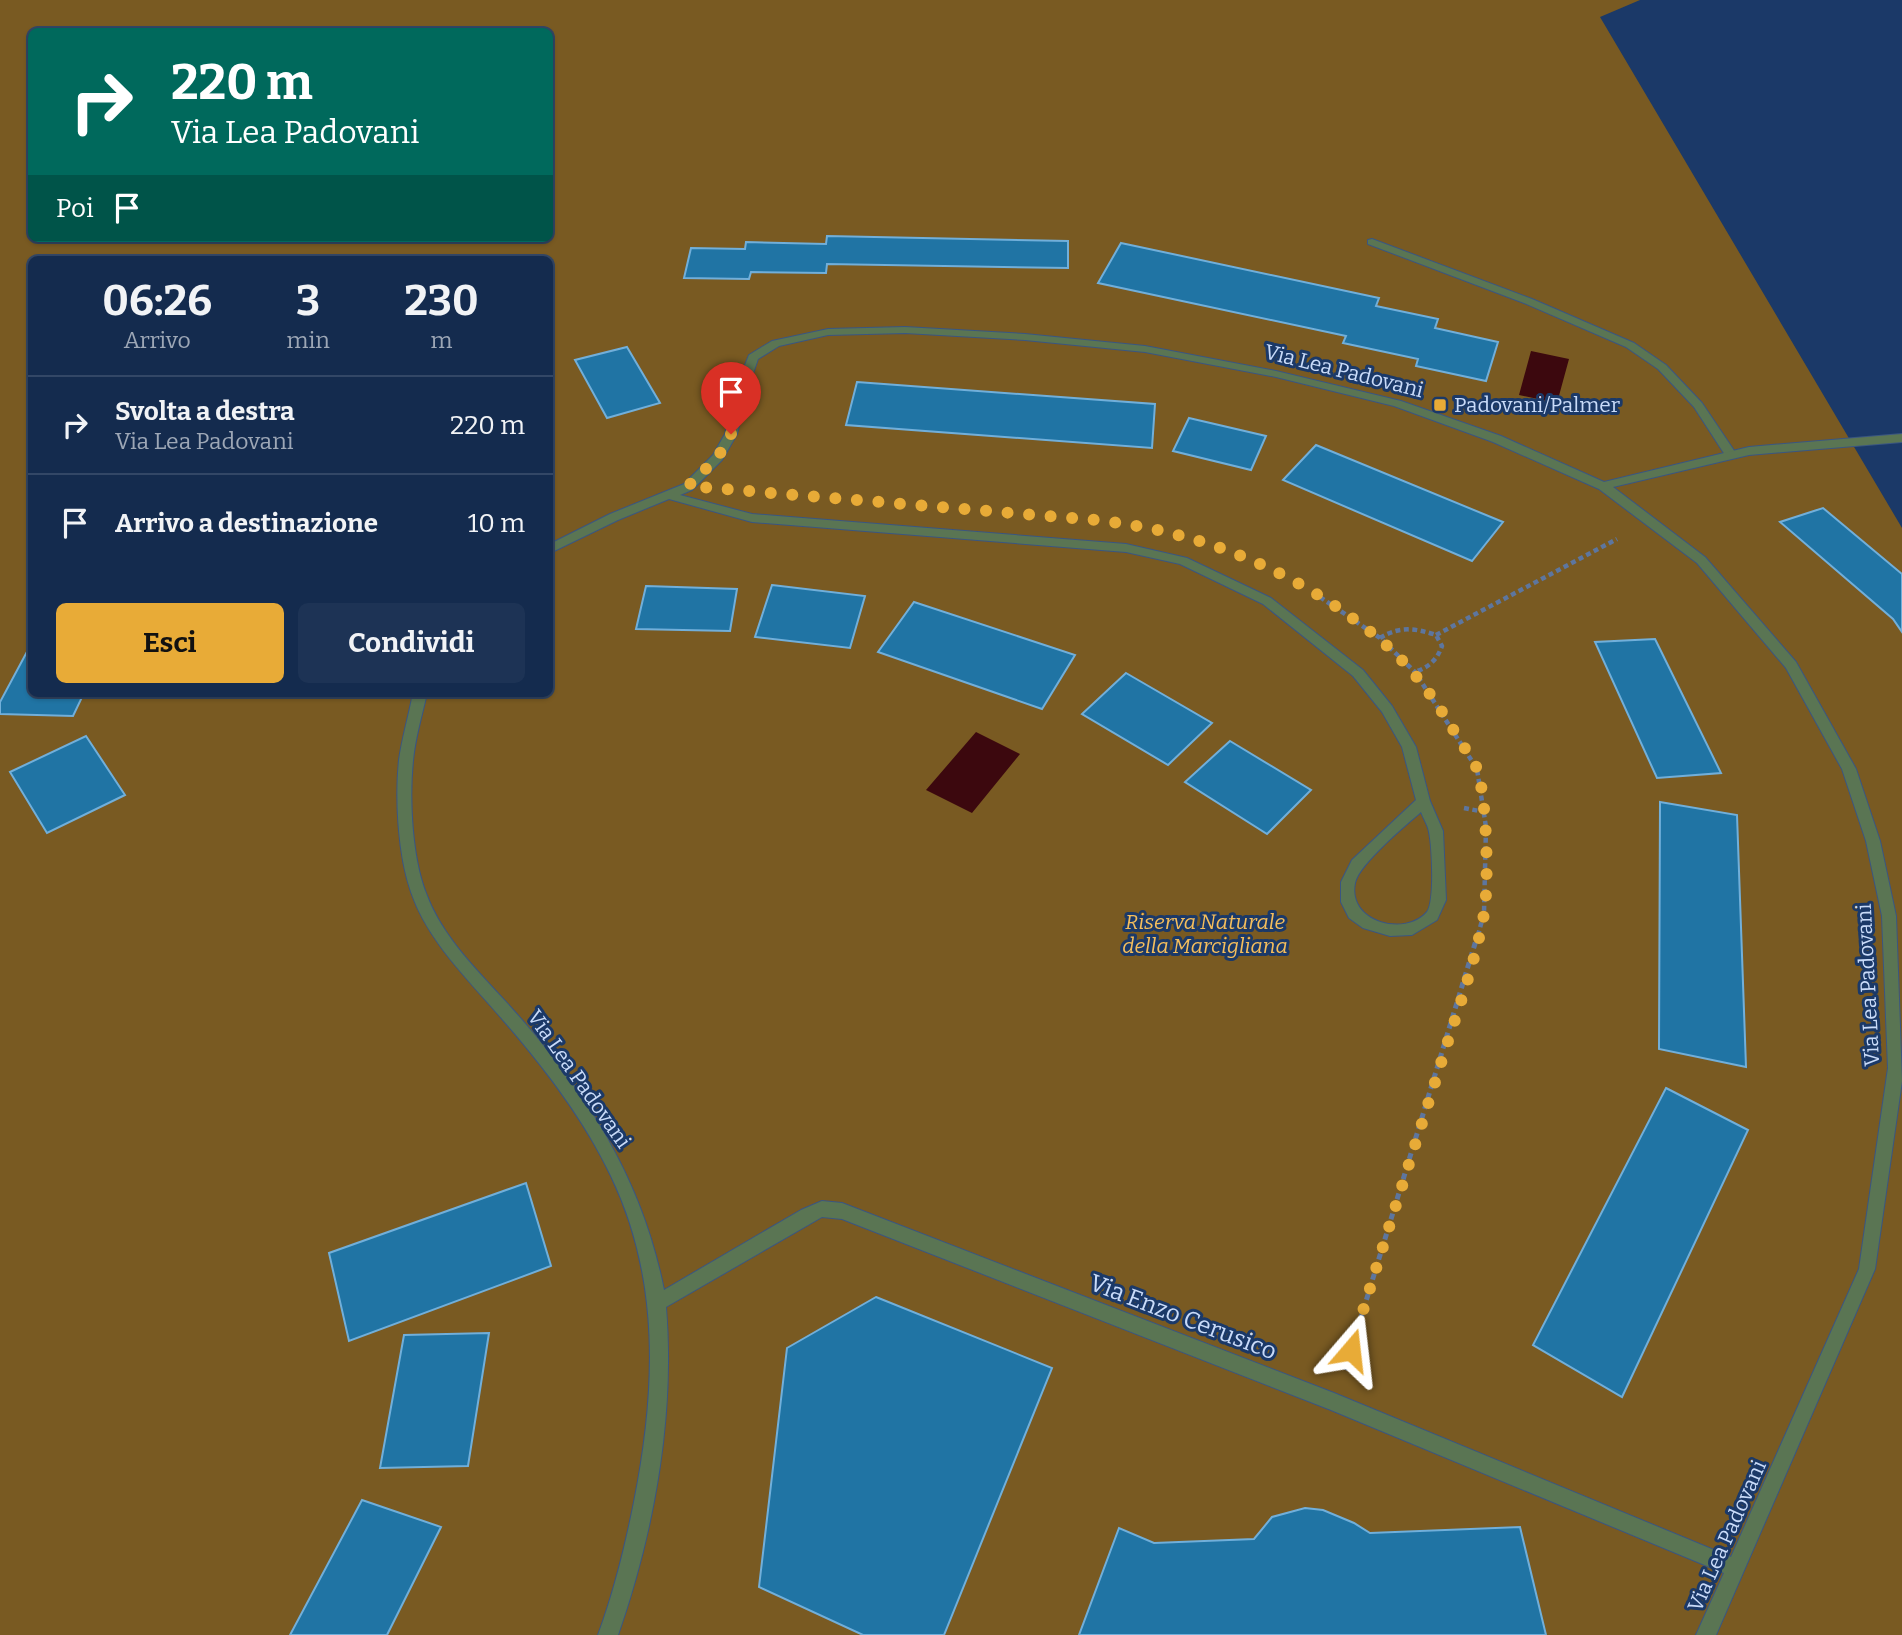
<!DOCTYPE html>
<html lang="it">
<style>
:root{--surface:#142b4e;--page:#1d3355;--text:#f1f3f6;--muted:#9da7b6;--line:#334766;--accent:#e8ab37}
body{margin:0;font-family:Bitter,serif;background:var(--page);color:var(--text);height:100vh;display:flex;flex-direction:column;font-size:26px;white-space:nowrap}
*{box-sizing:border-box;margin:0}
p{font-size:23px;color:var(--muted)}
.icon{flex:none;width:38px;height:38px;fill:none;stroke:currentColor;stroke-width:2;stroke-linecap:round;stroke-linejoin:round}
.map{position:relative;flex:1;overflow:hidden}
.side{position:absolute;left:28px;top:256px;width:525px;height:441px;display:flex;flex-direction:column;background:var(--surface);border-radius:10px;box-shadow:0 2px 5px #0004,0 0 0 2px var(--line)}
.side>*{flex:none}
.guide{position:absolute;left:28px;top:28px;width:525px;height:214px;border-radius:10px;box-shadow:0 2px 5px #0004,0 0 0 2px var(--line);background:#00695c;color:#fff;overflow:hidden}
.pin{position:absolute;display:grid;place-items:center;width:60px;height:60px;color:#fff;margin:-72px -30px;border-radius:50% 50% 50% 0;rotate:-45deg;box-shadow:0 0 7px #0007}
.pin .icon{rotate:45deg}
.me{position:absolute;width:77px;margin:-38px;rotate:17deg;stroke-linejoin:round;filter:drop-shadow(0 0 5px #0008)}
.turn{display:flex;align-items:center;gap:24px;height:147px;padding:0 28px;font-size:32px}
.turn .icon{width:91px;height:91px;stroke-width:2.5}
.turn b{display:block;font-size:49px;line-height:60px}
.then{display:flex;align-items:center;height:66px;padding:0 28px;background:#0003;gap:14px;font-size:26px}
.eta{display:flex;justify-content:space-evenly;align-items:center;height:119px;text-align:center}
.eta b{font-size:42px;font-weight:700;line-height:49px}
.primary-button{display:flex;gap:14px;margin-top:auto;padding:14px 28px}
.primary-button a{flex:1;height:80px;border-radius:10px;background:var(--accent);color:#111;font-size:28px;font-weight:700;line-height:80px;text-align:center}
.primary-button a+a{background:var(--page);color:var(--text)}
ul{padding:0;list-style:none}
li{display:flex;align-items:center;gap:21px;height:98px;padding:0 28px;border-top:2px solid var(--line)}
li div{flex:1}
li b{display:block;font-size:26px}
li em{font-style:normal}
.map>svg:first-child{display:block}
</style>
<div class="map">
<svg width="1902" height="1635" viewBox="0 0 1902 1635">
<rect width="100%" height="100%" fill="#1b3968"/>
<!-- green -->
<path fill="#795a22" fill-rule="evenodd" d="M0,0H1640L1600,17L1902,528V1635H0ZM32,32H550V238H32ZM32,259H550V693H32Z"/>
<!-- water -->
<path fill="#3c080e" d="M1531,351L1569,359L1557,403L1519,395Z
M976,732L1020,754L972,813L926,790Z"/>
<!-- building -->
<path fill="#2074a4" stroke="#71afda" stroke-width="2" d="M827,236L1068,241V268L827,264L826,273L751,272L749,279L684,278L691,248L745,249L746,242L826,244Z
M1121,243L1379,298L1376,306L1438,319L1435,328L1498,342L1486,381L1416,366L1418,359L1343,343L1346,336L1098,283Z
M627,347L660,403L607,418L575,360Z
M857,382L1155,404L1152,448L846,425Z
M1189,418L1266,436L1251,470L1173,451Z
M1316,445L1503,522L1472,561L1283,480Z
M1823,508L1902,574V632L1893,619L1780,522Z
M772,585L865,596L850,648L755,637Z
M646,586L737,589L730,631L636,629Z
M914,602L1075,655L1042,709L878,652Z
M1655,639L1721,773L1657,778L1595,642Z
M29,648H32V693H84L73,716L0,714V702Z
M1126,673L1212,723L1168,765L1082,714Z
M86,736L125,795L47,833L10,772Z
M1230,741L1311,790L1267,834L1185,782Z
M1660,802L1737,815L1746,1067L1659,1049Z
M1666,1088L1748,1130L1622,1397L1533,1345Z
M526,1183L551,1266L349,1341L329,1253Z
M876,1297L1052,1368L944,1635H863L759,1587L787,1348Z
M489,1333L468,1466L380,1468L404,1335Z
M362,1500L441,1527L387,1635H290Z
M1305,1508L1323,1510L1354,1523L1370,1533L1520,1527L1546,1635H1079L1119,1528L1154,1543L1254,1539L1272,1517Z"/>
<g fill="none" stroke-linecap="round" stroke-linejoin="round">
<!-- lane casing -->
<g stroke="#3a5682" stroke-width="2">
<path id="lane" d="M1372,239L1532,299L1634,343L1666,365L1702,403L1737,455L1731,459L1727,458L1694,407L1658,369L1626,347L1524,303L1368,244V240Z"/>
</g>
<!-- street casing -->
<g stroke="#3a5682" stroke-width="2">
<path id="street" d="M905,327L1025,334L1145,346L1276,371L1401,401L1501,436L1604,482L1749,447L1902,434V442L1749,455L1613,487L1705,557L1796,662L1856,769L1880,841L1896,916L1902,1081L1875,1269L1716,1635H1696L1724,1573L1331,1410L842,1219L822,1217L666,1307C675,1417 654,1532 618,1635H598C614,1592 625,1547 634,1502C656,1391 661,1280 611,1176C584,1119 544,1067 503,1020C469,980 428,942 411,892C398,855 395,799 399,760C402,738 409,715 413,693H427C422,716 415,738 413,761C409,799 412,857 426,893C444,943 488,980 522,1020C592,1101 643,1184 664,1290L801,1210L822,1201L842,1203L1334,1393L1731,1557L1859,1269L1888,1068L1882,916L1866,841L1842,769L1786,668L1697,563L1599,489L1493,442L1394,406L1276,377L1145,352L1025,340L905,333L828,335L779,346L758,359L749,385L737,434L722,460L692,490L680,495L752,514L1126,544L1187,558L1271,598L1363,670L1392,706L1416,747L1430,801L1443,831L1446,900L1437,920L1412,935L1390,936L1363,928L1349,918L1341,902V882L1352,860L1416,800L1402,747L1382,712L1353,676L1263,604L1180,564L1126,552L752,522L669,499L618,520L550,553V544L610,514L684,484L713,455L725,434L737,385L749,355L772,341L828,329ZM1421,812C1423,818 1428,825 1429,832C1432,846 1435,901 1427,912C1406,937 1347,923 1355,883C1359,864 1405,826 1421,812Z"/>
</g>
<!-- path-far1 -->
<path stroke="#5d769f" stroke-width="4.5" stroke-dasharray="5 3.5" stroke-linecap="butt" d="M1320,597L1380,638L1415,672L1477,769L1486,827L1484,913L1477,939
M1436,635L1617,539
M1380,638C1399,626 1415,628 1436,635L1442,646C1437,660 1429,667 1415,672
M1464,808L1484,812"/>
<!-- path -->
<path stroke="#5d769f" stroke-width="5" stroke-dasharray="6 4.5" stroke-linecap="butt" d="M1345,1370L1477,937"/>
<!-- lane -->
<use href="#lane" fill="#5a7553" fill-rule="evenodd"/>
<!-- street -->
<use href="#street" fill="#5a7553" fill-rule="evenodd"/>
</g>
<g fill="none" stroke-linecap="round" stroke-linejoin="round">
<!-- route -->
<path stroke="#e8ab37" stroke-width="12" stroke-dasharray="0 21.6" d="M731,434L718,457L688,486L1096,520C1194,531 1279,563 1359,623C1404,656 1429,689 1457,736C1463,747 1473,758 1477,769C1487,797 1489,885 1484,914C1474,969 1453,1023 1437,1076C1408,1167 1379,1258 1351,1350"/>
</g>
<!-- markers -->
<rect fill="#e8ab37" stroke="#1b3968" stroke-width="2.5" x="1433" y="398" width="14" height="14" rx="3.5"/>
<g text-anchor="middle" stroke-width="6" stroke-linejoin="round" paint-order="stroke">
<!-- street labels -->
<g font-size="21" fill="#c9dbf9" stroke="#1b3968">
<text transform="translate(1344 371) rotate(14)" y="7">Via Lea Padovani</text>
<text transform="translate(1868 985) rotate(-93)" y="7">Via Lea Padovani</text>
<text transform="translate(579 1079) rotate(55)" y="7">Via Lea Padovani</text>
<text transform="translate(1727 1536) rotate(-66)" y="7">Via Lea Padovani</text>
</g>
<!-- poi labels -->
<g font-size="21" fill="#c9dbf9" stroke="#1b3968" text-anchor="start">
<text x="1454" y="412">Padovani/Palmer</text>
</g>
<!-- park labels -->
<g font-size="21" font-style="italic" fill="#f5be5c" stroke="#1b3968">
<text x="1205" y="929">Riserva Naturale<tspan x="1205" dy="24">della Marcigliana</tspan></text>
</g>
<!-- near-street labels -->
<g font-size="24" fill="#c9dbf9" stroke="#1b3968">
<text transform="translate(1183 1317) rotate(21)" y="8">Via Enzo Cerusico</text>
</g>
</g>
</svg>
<div class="pin" style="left:731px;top:434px;background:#d93025"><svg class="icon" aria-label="arrive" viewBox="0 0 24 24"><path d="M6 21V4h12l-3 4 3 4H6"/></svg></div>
<svg class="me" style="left:1351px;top:1350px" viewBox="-20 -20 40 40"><path d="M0-17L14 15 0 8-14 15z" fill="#e8ab37" stroke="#fff" stroke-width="4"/></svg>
<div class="guide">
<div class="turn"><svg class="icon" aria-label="right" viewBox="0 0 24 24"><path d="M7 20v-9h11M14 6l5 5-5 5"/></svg><div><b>220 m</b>Via Lea Padovani</div></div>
<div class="then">Poi<svg class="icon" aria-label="arrive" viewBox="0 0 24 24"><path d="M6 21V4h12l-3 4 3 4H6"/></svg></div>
</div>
<section class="side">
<div class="eta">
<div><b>06:26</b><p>Arrivo</p></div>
<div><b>3</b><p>min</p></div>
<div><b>230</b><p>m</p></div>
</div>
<ul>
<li><svg class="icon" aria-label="right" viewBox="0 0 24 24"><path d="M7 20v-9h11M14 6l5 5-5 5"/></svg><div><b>Svolta a destra</b><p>Via Lea Padovani</p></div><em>220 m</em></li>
<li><svg class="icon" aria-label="arrive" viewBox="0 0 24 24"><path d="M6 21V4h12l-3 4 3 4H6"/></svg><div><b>Arrivo a destinazione</b></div><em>10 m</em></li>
</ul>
<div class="primary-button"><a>Esci</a><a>Condividi</a></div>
</section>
</div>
